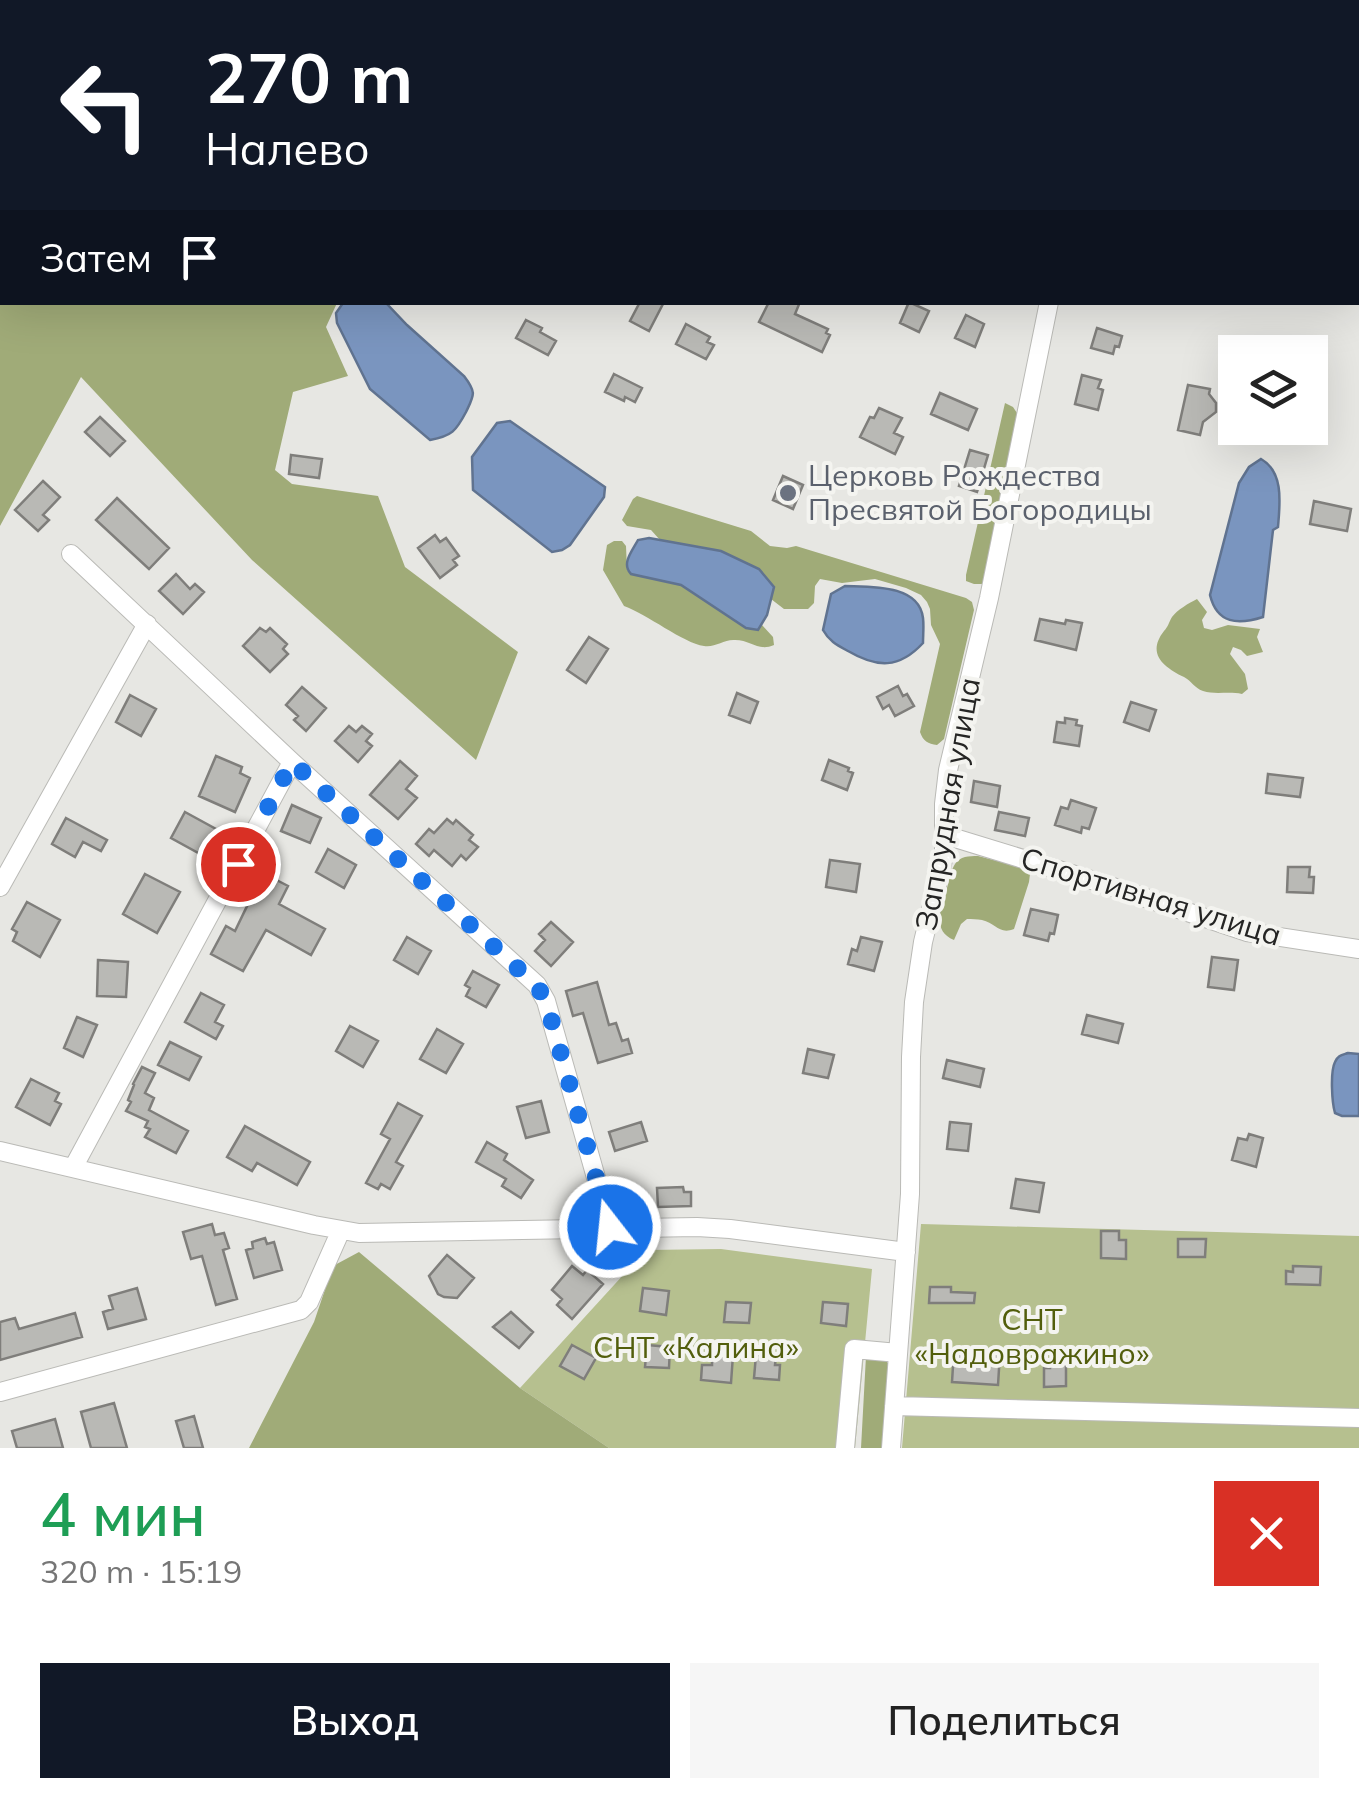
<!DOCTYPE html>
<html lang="ru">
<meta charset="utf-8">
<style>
:root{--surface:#fff;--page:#f6f6f6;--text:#222;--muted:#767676;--accent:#111827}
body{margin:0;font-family:Mulish,sans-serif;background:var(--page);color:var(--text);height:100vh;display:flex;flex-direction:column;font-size:38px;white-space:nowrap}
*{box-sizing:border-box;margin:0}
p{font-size:32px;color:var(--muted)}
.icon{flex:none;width:55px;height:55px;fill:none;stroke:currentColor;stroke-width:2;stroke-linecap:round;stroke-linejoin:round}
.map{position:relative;height:1448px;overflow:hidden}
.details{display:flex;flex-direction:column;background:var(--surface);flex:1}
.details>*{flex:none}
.guide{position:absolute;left:0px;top:0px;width:1360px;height:305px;box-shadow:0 10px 40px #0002;background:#111827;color:#fff;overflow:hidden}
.controls{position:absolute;left:1218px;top:335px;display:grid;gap:20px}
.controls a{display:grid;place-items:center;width:110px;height:110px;border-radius:0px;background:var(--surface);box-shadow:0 10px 40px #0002;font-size:50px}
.pin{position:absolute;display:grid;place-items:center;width:85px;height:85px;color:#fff;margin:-42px;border:5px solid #fff;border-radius:50%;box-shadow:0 2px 10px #0007}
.me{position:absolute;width:110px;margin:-55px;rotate:344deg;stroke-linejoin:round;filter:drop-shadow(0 0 8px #0008)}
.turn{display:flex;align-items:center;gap:35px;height:210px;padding:0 40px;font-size:45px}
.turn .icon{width:130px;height:130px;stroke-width:2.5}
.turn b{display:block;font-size:70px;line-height:85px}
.then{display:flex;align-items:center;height:95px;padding:0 40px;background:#0003;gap:20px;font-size:38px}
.round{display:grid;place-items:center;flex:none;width:105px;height:105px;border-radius:0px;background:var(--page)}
.headline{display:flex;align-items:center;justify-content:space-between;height:170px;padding:0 40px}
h1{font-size:60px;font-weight:600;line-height:75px;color:#1e9e55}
.cta{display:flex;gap:20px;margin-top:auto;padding:20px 40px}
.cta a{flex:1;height:115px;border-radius:0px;background:var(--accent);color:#fff;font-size:40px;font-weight:600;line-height:115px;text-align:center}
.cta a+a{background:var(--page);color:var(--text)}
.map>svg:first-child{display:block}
</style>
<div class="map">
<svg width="1359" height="1448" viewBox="0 0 1359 1448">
<rect width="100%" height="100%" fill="#e7e7e3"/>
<!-- green -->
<path fill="#b6c08f" d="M921,1224L1359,1236V1448H902Z
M721,1249L872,1269L855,1448H609L520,1388L646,1250Z"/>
<!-- forest -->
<path fill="#a0ab78" d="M0,0L444,1L2,2V302L337,303L326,327L348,376L293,392L275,470L292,484L378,496L405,567L518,652L476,760L252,560L81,377L0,526Z
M1005,403L1013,407L1017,413L983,584H974L966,581V575Z
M637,496L751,531L770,546L787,548L796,546L966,598L972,602L974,610L944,739L937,745C928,744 923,741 920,732L940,644L931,625L930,609L927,602L921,595L906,588L875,579L842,583L820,579L815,586L814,603L808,609H784L771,599L773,587L721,551L660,540L651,530L627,526L622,520L633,499Z
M614,541H622L626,546L627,570L631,574L681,585L746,628L758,629L762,625L773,637L774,645C758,652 751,640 735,640C724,639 715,648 704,646C683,643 647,614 624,606L603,570L607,545Z
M1197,599L1207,612L1202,620L1204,628L1212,630L1228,625L1260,629L1257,637L1263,652L1247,656L1241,650L1233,647L1230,654L1245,674L1248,689L1242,694C1229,691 1215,695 1203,691C1194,688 1192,681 1184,677C1164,667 1146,654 1164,631C1168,627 1169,622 1172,617C1177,610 1189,603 1197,599Z
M978,856L1025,868L1030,874L1029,882L1014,929C999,935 996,923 982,920C977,919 972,919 967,919L961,924L954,940C931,931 941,906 947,888C949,881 951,870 955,864C960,856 969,856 978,856Z
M359,1252L520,1388L609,1448H249L314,1322L333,1266Z
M866,1356L881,1357L888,1363L883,1448H861Z"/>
<!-- water -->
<path fill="#7a95bf" stroke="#607390" stroke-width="2.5" d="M343,303H386L407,325L464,376C477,393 474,395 466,412C456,431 452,436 430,440L370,389L337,323L336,313Z
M510,421L605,487L604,497L570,545L562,550L552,552L473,490L472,457L497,423Z
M1261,459C1284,472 1280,503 1278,527L1273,530L1263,617C1238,625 1217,624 1210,595L1239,483L1249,467Z
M649,538L721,551L759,569L774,587L767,615L758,630L746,628L681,585L631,574C621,564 632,551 638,540Z
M845,586C870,587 919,584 923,618C924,626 923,635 923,643C899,669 877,668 848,651C837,645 829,641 823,630L831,594Z
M1348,1053L1359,1054V1116H1342L1335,1113C1332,1103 1330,1072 1335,1062C1338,1055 1342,1055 1348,1053Z"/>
<!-- building -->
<path fill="#b9b9b5" stroke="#7f7e7b" stroke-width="2.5" d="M640,302H664L649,331L630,321Z
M769,302H800L795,314L828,329L826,333L830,335L822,352L759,322Z
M909,302L929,311L919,332L900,323Z
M966,315L984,324L975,347L955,338Z
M526,320L542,328L540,332L556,341L548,355L516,338Z
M686,324L710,337L707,342L714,345L706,359L676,344Z
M1097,328L1122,336L1119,347L1115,346L1113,354L1091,348Z
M614,374L642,388L635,402L625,397L624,401L605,392Z
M1082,375L1101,380L1098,388L1103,390L1098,410L1075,404Z
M1188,385L1210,389L1209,394L1216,403V412L1203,422L1200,435L1178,430Z
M940,393L977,409L968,430L931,414Z
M879,408L902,418L894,433L903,437L895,454L860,437L870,417L874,418Z
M100,417L125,441L110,456L85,432Z
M970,450L988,455L977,492L959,486Z
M291,455L322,459L319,478L289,474Z
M783,476L803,485L793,509L773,500Z
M43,481L60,497L43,515L49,520L38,531L15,510Z
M117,498L169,548L149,569L96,520Z
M1314,501L1351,509L1347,531L1310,524Z
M435,535L440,542L446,538L459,556L453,560L457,565L440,578L418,548Z
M176,574L190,589L195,584L204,592L183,614L159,591Z
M1040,619L1065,624L1066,620L1082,623L1076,650L1035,640Z
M260,628L266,632L270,628L287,644L283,649L288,654L270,672L243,646Z
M589,637L608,649L586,683L567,670Z
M898,686L903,696L907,694L914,706L895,716L889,705L883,709L877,697Z
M302,687L326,708L306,731L294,720L298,716L286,705Z
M737,693L758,702L750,723L729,715Z
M130,695L156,709L141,736L116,722Z
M1131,702L1156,710L1149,731L1124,722Z
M1065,718L1077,720L1076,725L1082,726L1079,746L1054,742L1057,722L1065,723Z
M349,726L356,732L362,726L372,734L366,741L372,746L358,762L335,741Z
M216,756L242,767L240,773L250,778L235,812L199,796Z
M829,760L849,768L848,771L853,773L847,790L822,780Z
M400,761L417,776L406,789L417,798L398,819L370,795Z
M1268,774L1303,778L1300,797L1266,793Z
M974,781L1000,786L997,807L971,802Z
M1071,800L1096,808L1089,829L1082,827L1081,833L1055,825L1061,807L1068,809Z
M292,805L321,818L310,843L281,831Z
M185,812L216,829L202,855L171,838Z
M999,812L1029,818L1025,836L995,830Z
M66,818L107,840L101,851L83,842L75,857L52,844Z
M447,819L453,824L456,820L473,835L469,840L478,847L466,860L461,855L452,866L434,850L429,856L416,844L429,829L434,833Z
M328,849L356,865L344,888L316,872Z
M830,860L860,864L856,892L826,887Z
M1288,867H1310L1309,877H1314L1313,893L1287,892Z
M263,873L288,886L279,904L325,929L311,955L266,930L243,971L211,954L226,926L235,931Z
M145,874L180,892L157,933L123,914Z
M27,902L60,920L40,957L13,941L17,932L12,929Z
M1031,909L1058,915L1054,934L1050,933L1048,941L1024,935Z
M551,922L573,942L551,966L535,951L545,940L539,934Z
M407,937L431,951L418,974L394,960Z
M861,937L882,942L874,971L848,964L852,949L857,951Z
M1212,957L1238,960L1234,990L1208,987Z
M98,960L128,962L126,997L97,996Z
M473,971L499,985L486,1007L466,996L470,988L465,985Z
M597,982L609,1025L616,1023L622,1041L628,1039L632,1053L598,1063L583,1013L573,1016L566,991Z
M201,993L224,1005L215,1022L223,1026L216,1039L185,1022Z
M1087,1015L1123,1024L1118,1043L1082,1034Z
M77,1017L97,1025L83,1057L64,1048Z
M350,1026L378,1041L363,1067L336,1051Z
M437,1029L463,1044L446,1073L420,1059Z
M170,1042L201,1057L189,1080L158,1065Z
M808,1049L834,1055L828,1078L803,1073Z
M947,1060L984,1069L980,1087L943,1078Z
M142,1067L155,1073L145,1093L154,1098L149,1110L188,1131L176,1153L145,1137L150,1129L145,1127L148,1121L126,1111L131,1102L128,1100L134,1085L133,1084Z
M31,1079L59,1093L55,1101L61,1104L50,1125L16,1107Z
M541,1101L549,1132L526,1138L517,1107Z
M398,1103L422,1116L396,1162L403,1166L390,1189L381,1184L378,1189L366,1183L390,1139L381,1134Z
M641,1122L647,1141L615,1151L609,1132Z
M950,1122L971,1124L968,1151L947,1149Z
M245,1126L310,1162L297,1185L257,1163L252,1171L227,1157Z
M1249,1134L1263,1138L1256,1167L1232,1160L1238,1138L1247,1140Z
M487,1142L507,1154L504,1160L533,1180L521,1198L502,1186L506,1179L476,1162Z
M1016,1179L1044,1183L1039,1212L1011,1208Z
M683,1187L684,1192H691V1206L658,1207L657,1188Z
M212,1224L215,1235L224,1233L229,1248L223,1250L237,1299L216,1305L202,1256L191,1259L183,1232Z
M1101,1231H1119V1240H1126V1259L1101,1258Z
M265,1238L267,1244L274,1242L282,1270L254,1278L246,1250L253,1248L252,1242Z
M1178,1239H1206L1205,1257H1178Z
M447,1255L474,1278L457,1298L444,1297L438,1294L429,1276Z
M572,1266L583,1275L587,1270L603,1284L572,1319L557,1305L562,1299L552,1290Z
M1293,1266L1321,1267L1320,1285L1286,1284V1271L1293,1272Z
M930,1287H951V1292L975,1293L974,1303H929Z
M137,1288L146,1319L108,1329L103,1312L113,1309L109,1296Z
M643,1288L669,1291L666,1315L640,1311Z
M726,1302L751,1303L749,1323L724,1322Z
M823,1302L848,1304L846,1326L821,1323Z
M511,1312L533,1332L519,1348L493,1327Z
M75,1313L82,1337L0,1360V1322L15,1318L19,1329Z
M572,1345L596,1358L584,1379L560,1366Z
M647,1345L670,1347L669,1368L645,1367Z
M954,1350L1000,1353L998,1385L952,1382Z
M712,1353L733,1355L731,1383L701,1380L702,1365H712Z
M756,1355L776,1356L775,1365H780L779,1380L754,1378Z
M1066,1359V1386L1044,1387V1368H1050V1360Z
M114,1403L127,1448H91L81,1412Z
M194,1416L203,1448H184L176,1421Z
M55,1419L63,1448H17L12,1431Z"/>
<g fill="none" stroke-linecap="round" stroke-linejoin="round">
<!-- minor casing -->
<g stroke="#babab6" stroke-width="20">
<path id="minor" d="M505,0L514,2
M760,2L761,0
M1358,124L1359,122
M71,554L292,762L537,985L546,1001L610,1227
M945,835L1098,882L1247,932L1359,949
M0,887L147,624
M0,1151L314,1225L359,1233L697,1227L730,1229L906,1252
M73,1168L292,762
M0,1392L301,1310L309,1302L341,1230
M894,1406L1359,1418
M845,1448L854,1349L898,1353
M891,1448L910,1194L911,1057L914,1002L923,942L944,856V804L948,770L989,598L1049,302"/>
</g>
<!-- minor -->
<use href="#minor" stroke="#fff" stroke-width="18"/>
</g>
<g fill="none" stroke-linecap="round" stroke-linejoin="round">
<!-- route -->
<path stroke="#1a73e8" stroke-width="18" stroke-dasharray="0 32.4" d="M238,864L292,762L537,986L546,1001L610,1227"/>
</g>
<!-- markers -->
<circle fill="#6b7280" stroke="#f4f4f0" stroke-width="4" cx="788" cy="493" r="10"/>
<g text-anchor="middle" stroke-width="8" stroke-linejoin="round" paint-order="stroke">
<!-- worship labels -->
<g font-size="30" fill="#5b616d" stroke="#f4f4f0" text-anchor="start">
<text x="808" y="486">Церковь Рождества<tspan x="808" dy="34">Пресвятой Богородицы</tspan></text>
</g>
<!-- street labels -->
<g font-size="30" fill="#252524" stroke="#f4f4f0">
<text transform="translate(948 804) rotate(-80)" y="10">Запрудная улица</text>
<text transform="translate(1151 897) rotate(17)" y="10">Спортивная улица</text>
</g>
<!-- park labels -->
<g font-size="30" fill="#525e0c" stroke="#f4f4f0">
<text x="1032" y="1330">СНТ<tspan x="1032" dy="34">«Надовражино»</tspan></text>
<text x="696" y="1358">СНТ «Калина»</text>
</g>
</g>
</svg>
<div class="controls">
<a><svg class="icon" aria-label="layers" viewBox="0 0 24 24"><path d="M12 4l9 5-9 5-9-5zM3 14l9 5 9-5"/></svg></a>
</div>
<div class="pin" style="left:238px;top:864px;background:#d93025"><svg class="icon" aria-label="arrive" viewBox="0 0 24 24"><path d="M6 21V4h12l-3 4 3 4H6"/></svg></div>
<svg class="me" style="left:610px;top:1227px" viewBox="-20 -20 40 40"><circle r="17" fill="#1a73e8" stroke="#fff" stroke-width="3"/><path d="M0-11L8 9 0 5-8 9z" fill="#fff"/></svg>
<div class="guide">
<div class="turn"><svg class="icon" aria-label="left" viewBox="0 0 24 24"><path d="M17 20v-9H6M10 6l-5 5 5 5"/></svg><div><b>270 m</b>Налево</div></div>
<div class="then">Затем<svg class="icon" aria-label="arrive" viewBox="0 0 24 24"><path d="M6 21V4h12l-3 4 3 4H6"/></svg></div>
</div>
</div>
<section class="details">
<div class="headline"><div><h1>4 мин</h1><p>320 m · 15:19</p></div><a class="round" style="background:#d93025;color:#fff"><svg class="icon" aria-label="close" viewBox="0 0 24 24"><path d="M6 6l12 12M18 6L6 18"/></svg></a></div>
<div class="cta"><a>Выход</a><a>Поделиться</a></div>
</section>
